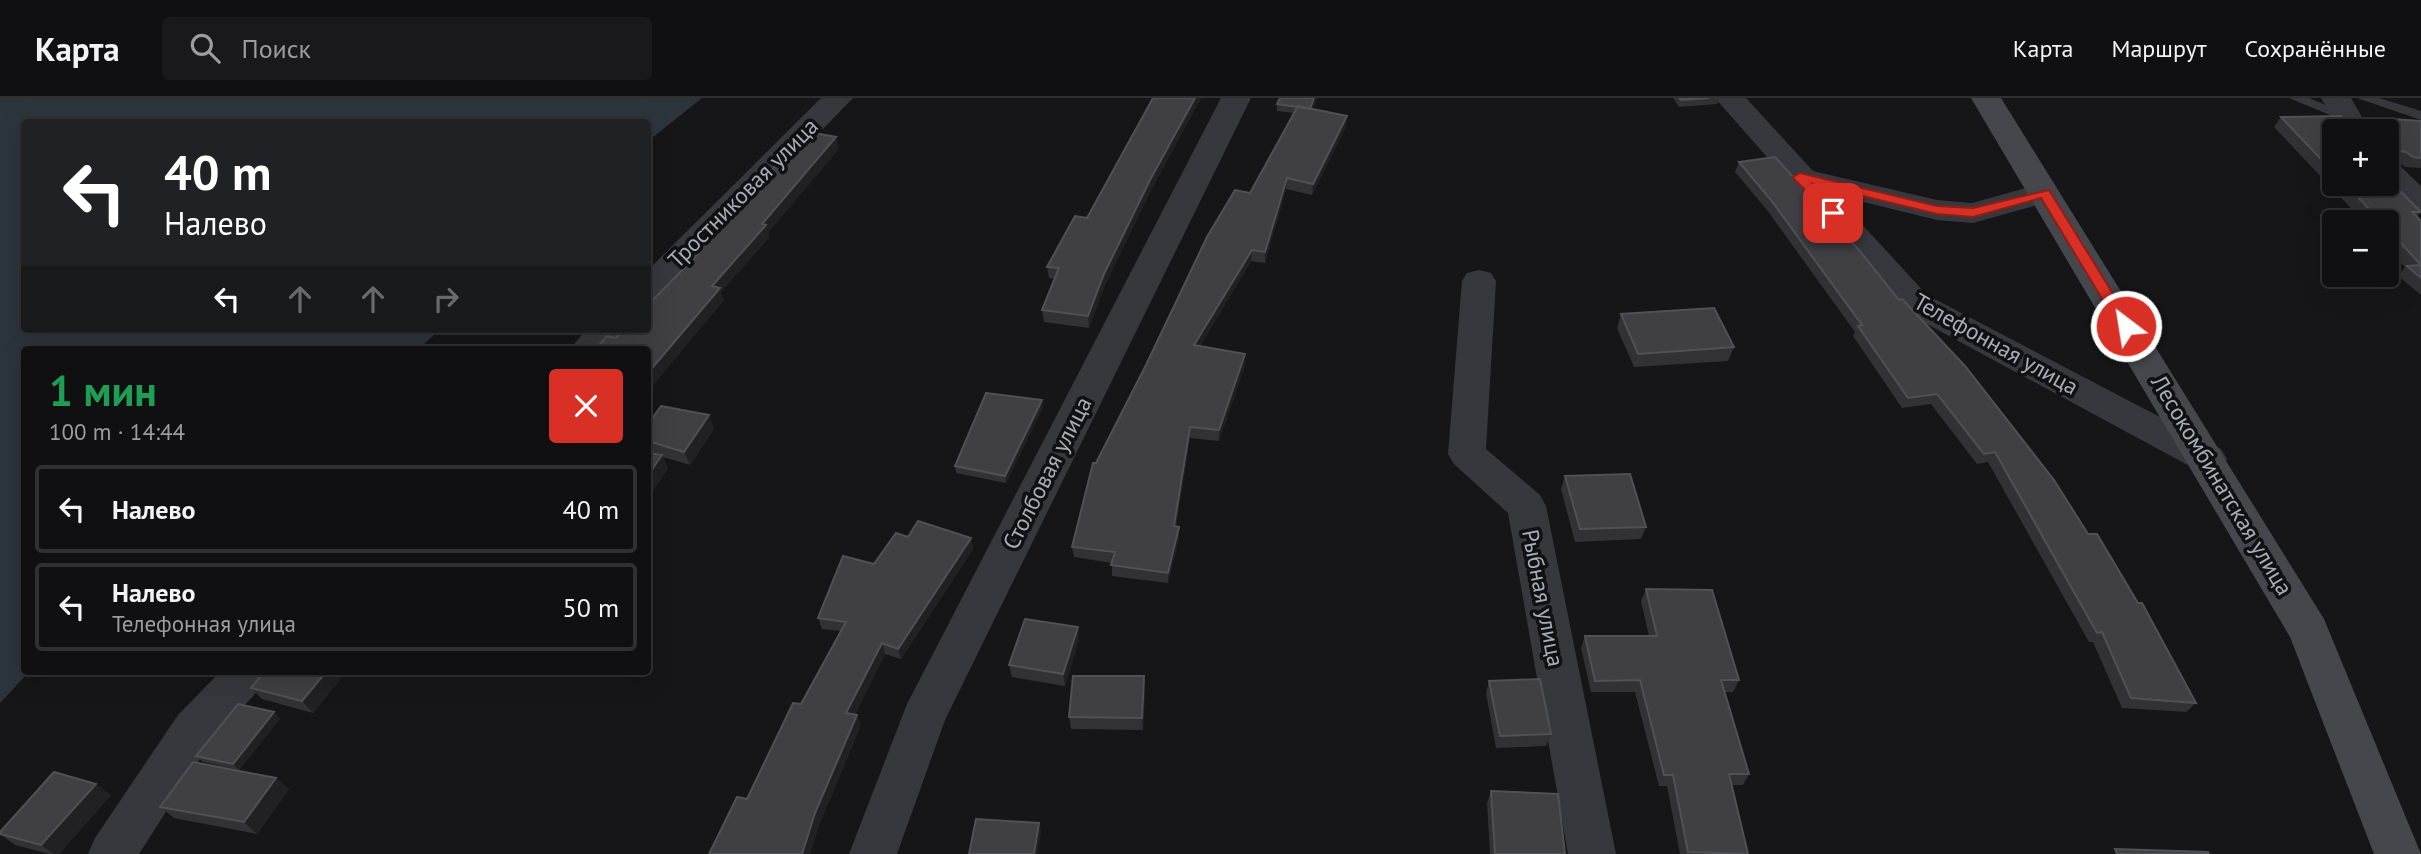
<!DOCTYPE html>
<html lang="ru">
<meta charset="utf-8">
<style>
:root{--surface:#101012;--page:#19191b;--text:#f1f3f6;--muted:#9c9d9f;--line:#303032}
body{margin:0;font-family:"PT Sans",sans-serif;background:var(--page);color:var(--text);height:100vh;display:flex;flex-direction:column;font-size:26px;white-space:nowrap}
*{box-sizing:border-box;margin:0}
p{font-size:23px;color:var(--muted)}
.icon{flex:none;width:38px;height:38px;fill:none;stroke:currentColor;stroke-width:2;stroke-linecap:round;stroke-linejoin:round}
.map{position:relative;flex:1;overflow:hidden}
.drawer{position:absolute;left:21px;top:248px;width:630px;height:329px;display:flex;flex-direction:column;background:var(--surface);border-radius:7px;box-shadow:0 7px 28px #0002,0 0 0 2px var(--line)}
.drawer>*{flex:none}
.banner{position:absolute;left:21px;top:21px;width:630px;height:214px;border-radius:7px;box-shadow:0 7px 28px #0002,0 0 0 2px var(--line);background:#202124;color:#fff;overflow:hidden}
.tools{position:absolute;left:2322px;top:21px;display:grid;gap:14px}
.tools a{display:grid;place-items:center;width:77px;height:77px;border-radius:7px;background:var(--surface);box-shadow:0 7px 28px #0002,0 0 0 2px var(--line);font-size:35px}
.pin{position:absolute;display:grid;place-items:center;width:60px;height:60px;color:#fff;margin:-30px;border-radius:14px;box-shadow:0 4px 10px #0006}
.me{position:absolute;width:77px;margin:-38px;rotate:329deg;stroke-linejoin:round;filter:drop-shadow(0 0 5px #0008)}
.turn{display:flex;align-items:center;gap:24px;height:147px;padding:0 28px;font-size:32px}
.turn .icon{width:91px;height:91px;stroke-width:2.5}
.turn b{display:block;font-size:49px;line-height:60px}
.lanes{display:flex;align-items:center;height:66px;padding:0 28px;background:#0003;justify-content:center;gap:35px;direction:ltr}
.lanes .off{opacity:.35}
.round{display:grid;place-items:center;flex:none;width:74px;height:74px;border-radius:7px;background:var(--page)}
.headline{display:flex;align-items:center;justify-content:space-between;height:119px;padding:0 28px}
h1{font-size:42px;font-weight:700;line-height:52px;color:#1e9e55}
ul{padding:0;list-style:none}
li{display:flex;align-items:center;gap:21px;height:88px;margin:0 14px 10px;padding:0 14px;border:4px solid var(--line);border-radius:7px}
li div{flex:1}
li b{display:block;font-size:26px}
li em{font-style:normal}
header{display:flex;align-items:center;gap:42px;box-sizing:border-box;height:98px;padding:0 35px;background:var(--surface);border-bottom:2px solid var(--line)}
header strong{font-size:33px}
nav{display:flex;gap:38px;margin-inline-start:auto;font-size:24px}
.search{width:490px;height:63px;background:var(--page);display:flex;align-items:center;gap:18px;box-sizing:border-box;padding:0 24px;border-radius:7px;color:var(--muted);font-size:26px}
.map>svg:first-child{display:block}
</style>
<header>
<strong>Карта</strong>
<div class="search"><svg class="icon" aria-label="search" viewBox="0 0 24 24"><circle cx="10" cy="10" r="6"/><path d="M15 15l6 6"/></svg>Поиск</div>
<nav><a>Карта</a><a>Маршрут</a><a>Сохранённые</a></nav>
</header>
<div class="map">
<svg width="2421" height="756" viewBox="0 0 2421 756">
<rect width="100%" height="100%" fill="#161618"/>
<!-- water -->
<path fill="#2c353c" d="M0,0H702L648,43V24H24V231H441L417,252H24V574H29L0,605Z"/>
<g fill="none" stroke-linecap="round" stroke-linejoin="round">
<!-- lane -->
<path fill="#37383d" fill-rule="evenodd" d="M2289,0H2309L2354,19L2347,23L2342,22Z
M2357,0H2379L2421,13V22Z"/>
<!-- street -->
<path fill="#37383d" fill-rule="evenodd" d="M821,0H853L660,199L648,202V172Z
M1221,0H1251L945,622L897,756H849L907,606Z
M1715,0H1746L1813,73L1937,102L1972,105L2044,85L2055,88L2060,95L2055,102L1973,125L1937,122L1835,97L1927,197L2221,351L2227,361L2221,371L2208,375L2195,371L1903,213Z
M2321,0H2351L2370,33H2340Z
M2387,64L2398,66L2421,88V115L2410,112L2382,86H2387Z
M1479,172L1491,175L1496,183L1486,351L1540,397L1546,408L1616,756H1568L1508,415L1454,366L1448,356L1462,183L1467,175Z
M587,231H625L608,252H569Z
M220,574H270L263,587L210,645L139,756H88L95,740L178,617Z"/>
<!-- secondary -->
<path fill="#45474d" fill-rule="evenodd" d="M1971,0H2001L2324,521L2421,756H2374L2290,539Z"/>
</g>
<!-- wall -->
<path fill="#323236" d="M1153,0H1201L1150,94L1105,187L1089,230L1044,224L1042,212L1055,181L1049,180L1047,169L1087,120Z
M1280,0H1317L1312,11L1346,29L1312,97L1286,91L1265,165L1251,163L1200,248L1245,256V267L1219,343L1190,340L1176,428L1179,429V439L1168,485L1112,478V465L1074,459L1072,449L1096,365L1250,95L1294,15L1277,13V6Z
M1673,0H1719L1717,6L1679,9Z
M2281,19L2347,26H2375L2379,20L2421,23V70L2405,69L2398,63L2389,62L2387,64V33H2334V86H2387L2421,114L2417,119L2421,123V197L2398,178L2405,169L2387,149V124H2364L2274,29Z
M1775,59L2196,605L2186,614L2122,610L2093,544H2089L1988,364L1977,366L1931,306L1902,310L1853,238L1855,234L1767,112L1735,74L1739,64Z
M1621,216L1734,249L1728,263L1634,269L1617,230Z
M1043,309L1006,385L956,375L955,368Z
M709,317L714,331L690,367L663,359L668,371L648,399V326Z
M1565,378L1646,429L1641,441L1575,444L1561,391Z
M908,439L971,440L973,451L901,561L885,556L855,616L861,627L820,725L747,701L801,606L841,533L822,531L818,520L874,466Z
M1646,491L1739,582L1733,594H1725L1749,676L1743,687H1732L1748,756H1680L1667,688H1659L1635,594H1591L1581,550L1585,538H1649L1641,503Z
M1079,542L1065,588L1012,579L1009,567Z
M346,574L313,615L262,601L251,590Z
M1144,578L1145,590L1143,632L1071,631L1069,619Z
M1489,583L1551,636L1546,648L1496,650L1486,595Z
M280,621L239,672L203,664L196,658Z
M276,680L289,691L257,736L174,720L160,709Z
M1491,693L1565,756H1490L1487,705Z
M111,697L59,756H50L15,747L0,736V734Z"/>
<!-- shaded-wall -->
<path fill="#212124" d="M1195,0H1201L1150,94L1105,187L1089,230L1088,218L1104,176L1150,82Z
M1314,0H1317L1310,18V11Z
M1347,18L1346,29L1312,97L1313,86Z
M836,39L839,51L769,134L770,139L721,194L724,202L648,294V275L712,188L762,126Z
M1287,80L1286,91L1265,165V154Z
M1252,152L1251,163L1194,258V247Z
M1245,256V267L1219,343V332Z
M1042,302L1043,309L1006,385L1005,378Z
M709,317L714,331L690,367L684,354Z
M1190,329V340L1174,439V428Z
M662,357L668,371L648,399V377Z
M1179,429V439L1168,485V475Z
M971,440L973,451L901,561L898,551Z
M1078,529L1079,542L1065,588L1063,576Z
M882,545L885,556L850,625L846,615Z
M326,574H346L313,615L302,603Z
M1144,578L1145,590L1143,632L1142,620Z
M274,614L280,621L239,672L233,666Z
M857,617L861,627L820,725L810,756H802L815,715Z
M276,680L289,691L257,736L244,724Z
M96,686L111,697L59,756H54L41,747Z
M1039,725L1041,734L1038,756H1034Z"/>
<!-- building -->
<path fill="#3f3f44" stroke="#4f5156" stroke-width="2" d="M1153,0H1195L1150,82L1104,176L1088,218L1042,212L1059,170L1047,169L1075,118L1087,120Z
M1280,0H1314L1310,11L1277,6Z
M1679,0H1709L1681,2Z
M1298,8L1347,18L1313,86L1287,80L1265,154L1252,152L1194,247L1245,256L1219,332L1190,329L1174,428L1179,429L1168,475L1111,467L1115,454L1072,449L1093,365H1096L1146,267L1207,139L1235,92L1250,95Z
M2341,18L2347,26H2378L2379,20L2421,23V60L2413,59L2406,54L2395,52L2392,58H2387V33H2334V75L2281,19Z
M809,34L836,39L762,126L766,127L712,188L720,190L648,275V252H594L607,238L616,240L625,231H648V207L699,155L692,153Z
M1775,59L1859,152L1899,202L1902,201L1965,268L2054,382L2088,436H2097L2138,505H2142L2196,605L2131,600L2102,534L2097,535L1995,354L1984,356L1937,296L1908,300L1858,228L1862,227L1771,102L1739,64Z
M2387,80L2421,114H2412L2421,123V180L2407,168L2421,167L2387,130V124H2382L2378,121L2385,115H2373L2345,86H2387Z
M1714,210L1734,249L1638,256L1621,216Z
M986,295L1042,302L1005,378L955,368Z
M661,308L709,317L684,354L648,343V326Z
M648,355L662,357L648,377Z
M1630,376L1646,429L1580,431L1565,378Z
M918,423L971,440L898,551L882,545L846,615L857,617L815,715L802,756H709L737,699L747,701L793,605L801,606L846,524L818,520L843,458L874,466L896,435L908,439Z
M1646,491L1712,492L1739,582H1721L1749,676H1729L1748,756L1688,754L1673,677H1664L1640,582L1595,583L1585,538H1657Z
M1025,521L1078,529L1063,576L1009,567Z
M264,574H326L302,603L251,590Z
M1073,578H1144L1142,620L1069,619Z
M1540,581L1551,636L1500,638L1489,583Z
M238,606L274,614L233,666L196,658Z
M193,664L276,680L244,724L160,709Z
M54,674L96,686L41,747L0,736V734Z
M1491,693L1558,696L1565,756H1495Z
M976,721L1039,725L1034,756H969Z
M2115,751L2208,754L2209,756H2117Z"/>
<!-- route -->
<path fill="#d93025" stroke="#8d1f18" stroke-width="2" d="M1800,75L1937,108L1973,110L2049,92L2133,228L2131,232H2121L2041,100L1973,119L1937,116L1813,86L1839,115L1833,119L1795,82L1793,79Z"/>
<g text-anchor="middle" stroke-width="7" stroke-linejoin="round" paint-order="stroke">
<!-- street labels -->
<g font-size="23" fill="#a8adb8" stroke="#111113">
<text transform="translate(743 95) rotate(-45)" y="8">Тростниковая улица</text>
<text transform="translate(1996 246) rotate(29)" y="8">Телефонная улица</text>
<text transform="translate(1047 375) rotate(-63)" y="8">Столбовая улица</text>
<text transform="translate(2222 387) rotate(59)" y="8">Лесокомбинатская улица</text>
<text transform="translate(1543 500) rotate(79)" y="8">Рыбная улица</text>
</g>
</g>
</svg>
<div class="tools">
<a>+</a>
<a>−</a>
</div>
<div class="pin" style="left:1833px;top:115px;background:#d93025"><svg class="icon" aria-label="arrive" viewBox="0 0 24 24"><path d="M6 21V4h12l-3 4 3 4H6"/></svg></div>
<svg class="me" style="left:2126px;top:228px" viewBox="-20 -20 40 40"><circle r="17" fill="#d93025" stroke="#fff" stroke-width="3"/><path d="M0-11L8 9 0 5-8 9z" fill="#fff"/></svg>
<div class="banner">
<div class="turn"><svg class="icon" aria-label="left" viewBox="0 0 24 24"><path d="M17 20v-9H6M10 6l-5 5 5 5"/></svg><div><b>40 m</b>Налево</div></div>
<div class="lanes"><svg class="icon" aria-label="left" viewBox="0 0 24 24"><path d="M17 20v-9H6M10 6l-5 5 5 5"/></svg><svg class="icon off" aria-label="ahead" viewBox="0 0 24 24"><path d="M12 20V5M6 11l6-6 6 6"/></svg><svg class="icon off" aria-label="ahead" viewBox="0 0 24 24"><path d="M12 20V5M6 11l6-6 6 6"/></svg><svg class="icon off" aria-label="right" viewBox="0 0 24 24"><path d="M7 20v-9h11M14 6l5 5-5 5"/></svg></div>
</div>
<section class="drawer">
<div class="headline"><div><h1>1 мин</h1><p>100 m · 14:44</p></div><a class="round" style="background:#d93025;color:#fff"><svg class="icon" aria-label="close" viewBox="0 0 24 24"><path d="M6 6l12 12M18 6L6 18"/></svg></a></div>
<ul>
<li><svg class="icon" aria-label="left" viewBox="0 0 24 24"><path d="M17 20v-9H6M10 6l-5 5 5 5"/></svg><div><b>Налево</b></div><em>40 m</em></li>
<li><svg class="icon" aria-label="left" viewBox="0 0 24 24"><path d="M17 20v-9H6M10 6l-5 5 5 5"/></svg><div><b>Налево</b><p>Телефонная улица</p></div><em>50 m</em></li>
</ul>
</section>
</div>
